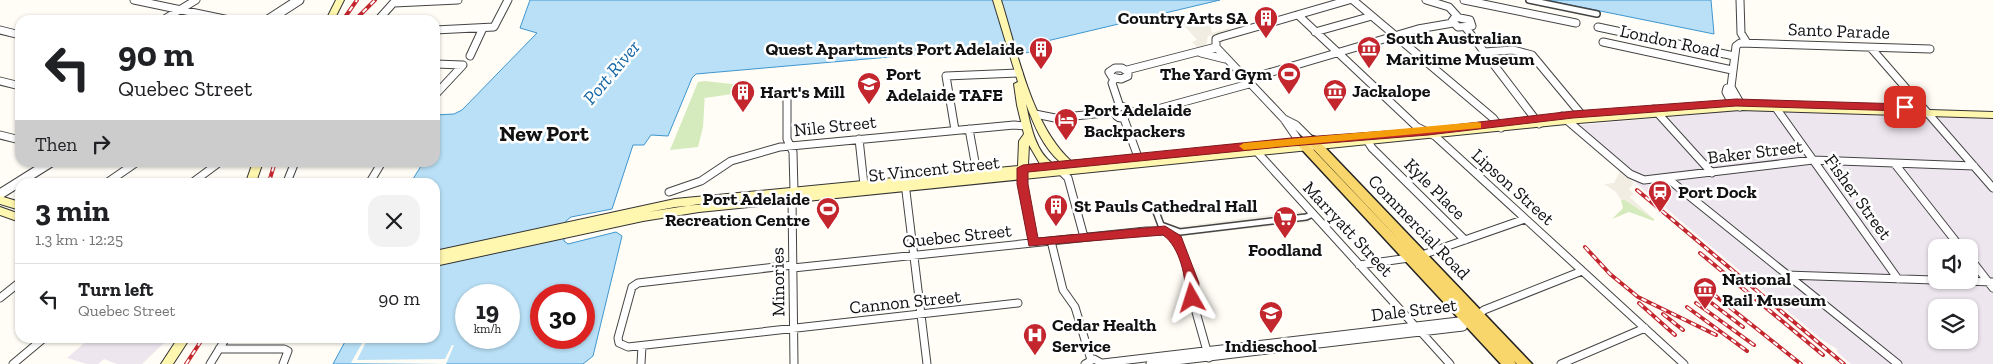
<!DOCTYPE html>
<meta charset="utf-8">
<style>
:root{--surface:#fff;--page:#f2f2f2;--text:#202124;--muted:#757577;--line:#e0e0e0}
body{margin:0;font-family:"Zilla Slab",serif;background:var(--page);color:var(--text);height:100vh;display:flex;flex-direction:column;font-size:19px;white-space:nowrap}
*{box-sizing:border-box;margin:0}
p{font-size:16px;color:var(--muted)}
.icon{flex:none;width:28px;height:28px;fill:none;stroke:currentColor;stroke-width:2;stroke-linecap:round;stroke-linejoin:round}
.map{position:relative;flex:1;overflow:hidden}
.side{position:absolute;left:15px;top:178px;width:425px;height:165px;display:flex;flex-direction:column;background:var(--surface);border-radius:15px;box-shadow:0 1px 4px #0004}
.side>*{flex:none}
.hud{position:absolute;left:15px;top:15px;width:425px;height:152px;border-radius:15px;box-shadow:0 1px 4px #0004;background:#fff;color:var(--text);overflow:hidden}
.controls{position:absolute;left:1928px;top:239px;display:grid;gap:10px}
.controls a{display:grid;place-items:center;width:50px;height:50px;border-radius:10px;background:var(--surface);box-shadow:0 1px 4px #0004;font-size:25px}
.speed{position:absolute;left:455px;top:284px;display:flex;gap:10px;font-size:25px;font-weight:700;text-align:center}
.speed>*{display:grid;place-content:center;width:65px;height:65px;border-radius:50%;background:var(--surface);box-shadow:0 1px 4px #0004;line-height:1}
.speed small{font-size:12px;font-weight:400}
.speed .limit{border:8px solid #d22;background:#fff;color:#111}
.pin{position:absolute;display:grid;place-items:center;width:42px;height:42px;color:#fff;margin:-21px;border-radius:10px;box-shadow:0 2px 8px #0006}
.me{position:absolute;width:55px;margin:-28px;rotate:354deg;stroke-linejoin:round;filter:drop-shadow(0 0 4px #0008)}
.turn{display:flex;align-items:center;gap:18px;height:105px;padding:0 20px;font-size:22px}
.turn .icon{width:65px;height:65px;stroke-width:2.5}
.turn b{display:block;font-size:35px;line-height:42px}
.then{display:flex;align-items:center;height:48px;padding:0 20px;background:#0003;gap:10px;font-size:19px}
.round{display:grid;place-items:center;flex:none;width:52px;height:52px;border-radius:15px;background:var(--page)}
.overview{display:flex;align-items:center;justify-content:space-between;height:85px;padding:0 20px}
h1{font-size:30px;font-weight:800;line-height:38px}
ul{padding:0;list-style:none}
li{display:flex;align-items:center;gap:15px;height:70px;padding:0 20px;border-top:1px solid var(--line)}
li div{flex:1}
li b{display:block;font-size:19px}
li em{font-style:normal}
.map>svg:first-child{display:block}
</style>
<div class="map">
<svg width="1993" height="364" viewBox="0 0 1993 364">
<rect width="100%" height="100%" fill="#fffdf5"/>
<!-- industrial -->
<path fill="#eee6ef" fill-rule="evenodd" d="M1744,110L1993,119V364H1851L1837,352V349L1821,339L1568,126ZM1936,248H1969V280H1936ZM1936,308H1969V340H1936Z
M90,338H157L165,342L142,364H117L104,359L98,364H87L67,358Z"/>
<!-- green -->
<path fill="#d5ebbd" d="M705,81L740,85L739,93L705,98V93L703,127L698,147L670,150L698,82Z
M1621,200H1625L1654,219V221L1629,212L1612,219L1623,208Z"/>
<!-- plaza -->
<path fill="#f1ede2" d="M1211,14L1218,21L1210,24L1212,33L1229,28L1232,32L1208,36L1206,46L1199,49L1192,42L1197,40L1180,21Z
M1620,171L1634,183L1629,189L1634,194L1630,197L1654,219L1625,200H1621L1616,192L1604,184L1614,183Z
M1301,211L1310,222L1181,236L1179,234L1178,227Z"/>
<!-- water -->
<path fill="#b9e0f7" stroke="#3f96cf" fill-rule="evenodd" d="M530,0H1220L1030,45L1033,52L993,56L992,48L696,74L692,78L668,136L651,135L644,145H633L612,209L571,217L566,221L564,241L568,244L616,232L622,236L593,356L583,364H333L347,338H435V182H411L423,163L435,162V115L454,114L462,110L537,33L520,28ZM466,295H509V338H466ZM541,295H584V338H541Z
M1546,0H1711L1714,34Z"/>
<!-- pier -->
<path fill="#fffdf5" d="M365,338H368L357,360L445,359L452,345H454L446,364L351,363Z"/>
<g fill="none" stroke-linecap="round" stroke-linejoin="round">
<!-- pedestrian casing -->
<g stroke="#444" stroke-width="8">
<path id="pedestrian" d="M1529,0L1597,14
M1155,209L1161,225L1180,232L1306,217L1313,214"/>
</g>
<!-- minor casing -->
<g stroke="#444" stroke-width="9">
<path id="minor" d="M134,0L229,20
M1353,0L1493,118L1501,128
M1426,0L1449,7L1458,17
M1464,0L1576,23
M1740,0L1741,33L1747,43
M394,3L458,0
M1298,15L1417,127L1435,136L1684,364
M1455,17L1470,20L1472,26L1458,27L1452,21Z
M163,20L196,0
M378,20L396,0
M1598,27L1734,56
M1466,28L1539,124
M0,30L20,35
M435,30L494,27L508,0
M1315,32L1372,16
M1603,42L1732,70
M1216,47V39L1221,37L1349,0
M1216,47L1284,119L1299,141
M1871,48L1993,188
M1484,52L1513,50L1532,55L1581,114
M1201,53L1225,59
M470,56L483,28
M435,64L463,65L435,95
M1115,68H1122L1128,72V76L1121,79L1112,77L1109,72Z
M1127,70L1216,47
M1115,78L1112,83L1120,107
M1245,80L1418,29L1453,23
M0,81L20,86
M1731,87L1739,101L1736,102
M787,96V139L793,152L794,191
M1115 112a6 6 0 1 1 12 0a6 6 0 1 1-12 0Z
M1740,107L1736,102L1731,101L1726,92L1727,88L1731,87L1736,46L1740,43L1930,49
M1776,108L1898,279
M1654,109L1712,173
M1129,112L1154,110L1249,84
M1035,114L1055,118L1114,112
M1123,116L1138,157
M1562,116L1630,174L1644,180L1813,160L1974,166
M1284,119L1296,125L1311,140
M969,129L977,173
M955,130L946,76L1019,73
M0,135L20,140
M1365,137L1372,148L1465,240
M859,139L864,185
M1258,153L1415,326
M1895,164L1961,248
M1062,172L1068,178L1084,237
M1023,176L1022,184L1033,243
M1667,178L1898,364
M108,182L137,162
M193,182L220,162
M287,182L295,162
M370,182L382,162
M905,183L927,364
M669,192L701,181L731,161L780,147L1014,125L1027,126
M792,199L794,364
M1051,241L1063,290L1075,307L1091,360
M1422,255L1525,219
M1969,257L1993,288
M793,265L638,283L632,287L618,338L619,343L628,347L1018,303
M1359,265L1409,258
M793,268L1146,231H1165L1177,239L1193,283L1192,298L1209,358
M1786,275L1993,282
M0,298L20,282
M1478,315L1484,310L1582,271
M1421,332L1450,364
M219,349H284L288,351L283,364
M1103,363L1467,320
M13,364L44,338
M210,364L226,338
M641,364L642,346
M1085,364L1094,359L1103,364
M1150,364L1463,327L1467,320
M1561,364L1645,328"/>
</g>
<!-- tertiary casing -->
<g stroke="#444" stroke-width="11">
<path id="tertiary" d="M268,20L299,0
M0,194L51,162"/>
</g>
<!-- secondary casing -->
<g stroke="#333" stroke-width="2">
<path id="secondary" d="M336,0H344L334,20H326Z
M993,0H1001C1017,50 1031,125 1071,161L1145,154L1150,157L1147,160L1203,154L1199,151L1204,148L1306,138L1311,141L1308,144L1566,118L1740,104L1993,112V118L1740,110L1566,124L699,212L643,221L435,266V251L675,199L1018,166L1019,141L1024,134L1017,105L1014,84L1018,82ZM1026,104C1034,125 1043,147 1060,162L1052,163C1035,151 1030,123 1026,104ZM1029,145L1040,164L1028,165ZM788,196L699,204L648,212L675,207Z
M253,162H263L256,182H246Z
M0,196L20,202V210L0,204Z
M0,207L20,214V222L0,215Z
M178,338H190L173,364H161Z"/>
</g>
<!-- primary casing -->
<g stroke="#222" stroke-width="3">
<path id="primary" d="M1311,136L1315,137L1532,364H1517L1514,361L1516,364H1501L1294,141L1299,137L1303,138L1404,245L1307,143L1306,140L1307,137Z"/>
</g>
<!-- pedestrian -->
<use href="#pedestrian" stroke="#fff" stroke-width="5"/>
<!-- minor -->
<use href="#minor" stroke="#fff" stroke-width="7"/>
<!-- tertiary -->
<use href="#tertiary" stroke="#fff" stroke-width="9"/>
<!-- secondary -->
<use href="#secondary" fill="#fff6b0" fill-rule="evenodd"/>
<!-- primary -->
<use href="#primary" fill="#f9d66b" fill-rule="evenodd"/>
<!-- rail casing -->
<g stroke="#c4262e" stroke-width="4">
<path id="rail" d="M343,20L357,0
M355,20L375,0
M269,182L275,162
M1637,190L1844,364
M1585,247L1610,274L1638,297L1716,335
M1700,253L1823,355
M1713,294L1801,364
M1705,298L1743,327
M1639,303L1675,335
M1696,303L1754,345
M1687,307L1747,351
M1663,314L1683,330
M186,364L203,338"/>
</g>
<!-- rail -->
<use href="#rail" stroke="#fff" stroke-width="2" stroke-dasharray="5.5" stroke-linecap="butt"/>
</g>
<!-- route -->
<path fill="#c4262e" stroke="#7f191e" d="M1736,99L1905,104L1910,107L1905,111L1736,106L1573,118L1428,135L1291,146L1028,172V184L1038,238L1165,226L1181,236L1199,283L1198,298L1192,303L1185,298C1187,279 1180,247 1163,235L1029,246L1017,184V168L1023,165L1291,138L1428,128L1573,111Z"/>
<!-- slow -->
<path fill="#f59e0b" d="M1477,122L1481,123V128L1244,150L1239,146L1244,143Z"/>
<!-- icons -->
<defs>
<g id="building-pin" transform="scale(1.25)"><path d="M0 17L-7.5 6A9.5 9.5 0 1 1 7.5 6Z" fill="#c4262e" stroke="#fff"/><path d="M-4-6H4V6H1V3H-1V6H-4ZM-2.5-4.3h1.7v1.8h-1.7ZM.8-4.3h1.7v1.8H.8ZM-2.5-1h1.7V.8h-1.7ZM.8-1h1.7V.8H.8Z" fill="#fff"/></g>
<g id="museum-pin" transform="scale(1.25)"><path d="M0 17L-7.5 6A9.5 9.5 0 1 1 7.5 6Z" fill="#c4262e" stroke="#fff"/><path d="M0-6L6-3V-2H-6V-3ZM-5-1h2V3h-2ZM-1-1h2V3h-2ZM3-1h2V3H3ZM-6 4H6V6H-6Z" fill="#fff"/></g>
<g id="stadium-pin" transform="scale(1.25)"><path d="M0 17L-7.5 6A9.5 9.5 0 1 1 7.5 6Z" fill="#c4262e" stroke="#fff"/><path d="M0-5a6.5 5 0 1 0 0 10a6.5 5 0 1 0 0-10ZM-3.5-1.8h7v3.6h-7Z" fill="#fff"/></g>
<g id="university-pin" transform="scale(1.25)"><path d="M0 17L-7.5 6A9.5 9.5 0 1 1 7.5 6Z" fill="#c4262e" stroke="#fff"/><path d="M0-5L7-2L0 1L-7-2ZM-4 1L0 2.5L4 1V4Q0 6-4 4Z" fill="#fff"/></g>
<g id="hotel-pin" transform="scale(1.25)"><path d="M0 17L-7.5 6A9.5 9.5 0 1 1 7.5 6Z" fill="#c4262e" stroke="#fff"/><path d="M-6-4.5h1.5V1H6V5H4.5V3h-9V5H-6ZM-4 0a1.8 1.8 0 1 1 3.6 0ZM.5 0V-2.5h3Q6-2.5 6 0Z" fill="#fff"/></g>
<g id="station-pin" transform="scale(1.25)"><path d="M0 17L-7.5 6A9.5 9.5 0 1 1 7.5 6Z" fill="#c4262e" stroke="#fff"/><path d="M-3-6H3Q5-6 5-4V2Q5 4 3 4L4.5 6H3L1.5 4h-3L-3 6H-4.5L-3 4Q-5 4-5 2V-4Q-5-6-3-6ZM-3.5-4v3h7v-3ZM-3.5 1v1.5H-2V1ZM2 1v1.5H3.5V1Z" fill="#fff"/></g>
<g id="supermarket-pin" transform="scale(1.25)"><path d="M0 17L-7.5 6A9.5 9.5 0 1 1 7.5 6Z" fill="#c4262e" stroke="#fff"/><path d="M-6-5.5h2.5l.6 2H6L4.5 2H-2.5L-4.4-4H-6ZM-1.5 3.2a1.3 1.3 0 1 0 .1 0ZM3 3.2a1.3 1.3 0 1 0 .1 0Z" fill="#fff"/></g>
<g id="school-pin" transform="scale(1.25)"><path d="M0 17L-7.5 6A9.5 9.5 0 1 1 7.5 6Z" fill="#c4262e" stroke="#fff"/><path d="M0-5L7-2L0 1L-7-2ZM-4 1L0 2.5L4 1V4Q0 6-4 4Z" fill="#fff"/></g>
<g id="hospital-pin" transform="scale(1.25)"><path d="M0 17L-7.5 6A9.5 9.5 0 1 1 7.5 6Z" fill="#c4262e" stroke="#fff"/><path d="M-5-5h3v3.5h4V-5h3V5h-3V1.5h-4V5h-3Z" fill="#fff"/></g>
</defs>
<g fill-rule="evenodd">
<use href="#building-pin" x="1266" y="18"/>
<use href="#museum-pin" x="1369" y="48"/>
<use href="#building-pin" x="1041" y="49"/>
<use href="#stadium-pin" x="1289" y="74"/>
<use href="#university-pin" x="869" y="84"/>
<use href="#museum-pin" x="1335" y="91"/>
<use href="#building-pin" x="743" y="92"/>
<use href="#hotel-pin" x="1066" y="120"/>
<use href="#station-pin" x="1660" y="192"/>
<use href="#building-pin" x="1056" y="206"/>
<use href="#stadium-pin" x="828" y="209"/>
<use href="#supermarket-pin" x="1285" y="218"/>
<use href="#museum-pin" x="1705" y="289"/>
<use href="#school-pin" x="1271" y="313"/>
<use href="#hospital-pin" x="1035" y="335"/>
</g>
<g text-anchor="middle" stroke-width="5" stroke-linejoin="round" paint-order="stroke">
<!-- poi labels -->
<g font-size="18" font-weight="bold" fill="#111" stroke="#fff" text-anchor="start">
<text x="1248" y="24" text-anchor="end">Country Arts SA</text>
<text x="1386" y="44">South Australian<tspan x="1386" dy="21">Maritime Museum</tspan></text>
<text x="1024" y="55" text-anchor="end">Quest Apartments Port Adelaide</text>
<text x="886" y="80">Port<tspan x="886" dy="21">Adelaide TAFE</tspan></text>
<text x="1272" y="80" text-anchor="end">The Yard Gym</text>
<text x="1352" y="97">Jackalope</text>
<text x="760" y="98">Hart's Mill</text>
<text x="1084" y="116">Port Adelaide<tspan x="1084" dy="21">Backpackers</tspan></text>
<text x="1678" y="198">Port Dock</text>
<text x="810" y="205" text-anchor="end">Port Adelaide<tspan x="810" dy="21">Recreation Centre</tspan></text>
<text x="1074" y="212">St Pauls Cathedral Hall</text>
<text x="1285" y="256" text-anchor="middle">Foodland</text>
<text x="1722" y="285">National<tspan x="1722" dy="21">Rail Museum</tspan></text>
<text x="1052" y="331">Cedar Health<tspan x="1052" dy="21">Service</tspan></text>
<text x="1271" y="352" text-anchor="middle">Indieschool</text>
</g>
<!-- street labels -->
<g font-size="18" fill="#111" stroke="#fff">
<text transform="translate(1839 31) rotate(2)" y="6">Santo Parade</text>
<text transform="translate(1670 41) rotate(12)" y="6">London Road</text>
<text transform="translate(835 126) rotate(-6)" y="6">Nile Street</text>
<text transform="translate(1755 152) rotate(-7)" y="6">Baker Street</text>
<text transform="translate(934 169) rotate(-6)" y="6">St Vincent Street</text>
<text transform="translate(1513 187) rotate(42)" y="6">Lipson Street</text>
<text transform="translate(1435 189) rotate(45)" y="6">Kyle Place</text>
<text transform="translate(1858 197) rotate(54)" y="6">Fisher Street</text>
<text transform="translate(1419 227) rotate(46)" y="6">Commercial Road</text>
<text transform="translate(1348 229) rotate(47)" y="6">Marryatt Street</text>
<text transform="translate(957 236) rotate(-6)" y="6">Quebec Street</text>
<text transform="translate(778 282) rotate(-91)" y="6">Minories</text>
<text transform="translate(905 302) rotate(-6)" y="6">Cannon Street</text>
<text transform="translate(1414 310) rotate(-7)" y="6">Dale Street</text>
</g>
<!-- water labels -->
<g font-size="19" font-style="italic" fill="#1768a6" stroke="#fff">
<text transform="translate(611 72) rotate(-50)" y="7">Port River</text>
</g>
<!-- district labels -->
<g font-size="22" font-weight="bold" fill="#111" stroke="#fff">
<text x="544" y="141">New Port</text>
</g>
</g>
</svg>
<div class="controls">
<a><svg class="icon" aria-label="sound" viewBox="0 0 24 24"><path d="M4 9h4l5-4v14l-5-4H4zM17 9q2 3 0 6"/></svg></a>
<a><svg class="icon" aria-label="layers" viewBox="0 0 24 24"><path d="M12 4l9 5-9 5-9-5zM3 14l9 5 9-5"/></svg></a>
</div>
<div class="speed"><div>19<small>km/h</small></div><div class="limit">30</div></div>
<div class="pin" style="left:1905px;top:107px;background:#d93025"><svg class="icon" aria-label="arrive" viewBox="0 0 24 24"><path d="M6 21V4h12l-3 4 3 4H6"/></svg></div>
<svg class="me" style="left:1192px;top:298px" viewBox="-20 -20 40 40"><path d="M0-17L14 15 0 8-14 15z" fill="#c4262e" stroke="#fff" stroke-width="4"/></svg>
<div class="hud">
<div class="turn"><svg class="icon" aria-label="left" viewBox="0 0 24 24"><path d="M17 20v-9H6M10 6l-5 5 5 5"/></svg><div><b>90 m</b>Quebec Street</div></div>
<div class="then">Then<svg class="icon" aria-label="right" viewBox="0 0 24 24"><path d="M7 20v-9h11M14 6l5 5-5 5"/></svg></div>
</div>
<section class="side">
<div class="overview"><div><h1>3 min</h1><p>1.3 km · 12:25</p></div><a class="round"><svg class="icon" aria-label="close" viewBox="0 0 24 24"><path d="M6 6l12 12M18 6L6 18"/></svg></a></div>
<ul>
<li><svg class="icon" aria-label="left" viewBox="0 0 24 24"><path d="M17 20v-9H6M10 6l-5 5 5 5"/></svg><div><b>Turn left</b><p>Quebec Street</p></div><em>90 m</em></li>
</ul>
</section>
</div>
